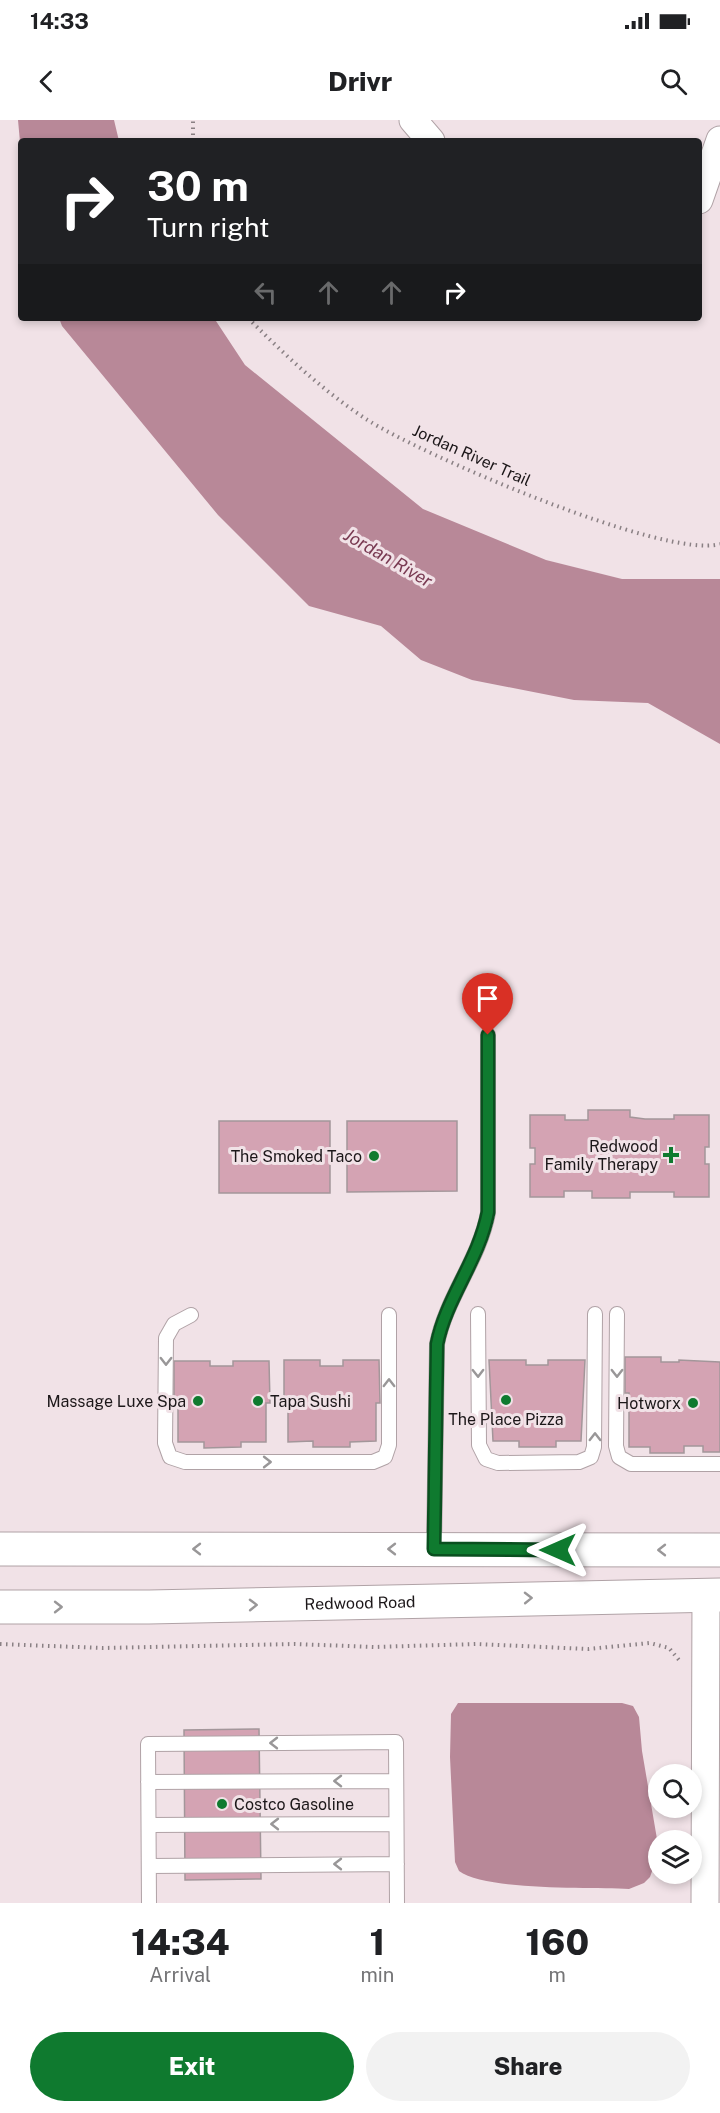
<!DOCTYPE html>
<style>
:root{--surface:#fff;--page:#f2f2f2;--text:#202124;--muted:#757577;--accent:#0f7a2f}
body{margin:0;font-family:"Public Sans",sans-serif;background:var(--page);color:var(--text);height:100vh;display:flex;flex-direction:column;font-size:22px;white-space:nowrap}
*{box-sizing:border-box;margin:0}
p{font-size:20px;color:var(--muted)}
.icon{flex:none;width:33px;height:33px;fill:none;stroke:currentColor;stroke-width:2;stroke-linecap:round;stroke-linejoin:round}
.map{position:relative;height:1783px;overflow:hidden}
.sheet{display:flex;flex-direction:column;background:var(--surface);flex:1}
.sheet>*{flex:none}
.banner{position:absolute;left:18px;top:18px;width:684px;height:183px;border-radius:6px;box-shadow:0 3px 9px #0003;background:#202124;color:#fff;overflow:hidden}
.tools{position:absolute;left:648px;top:1644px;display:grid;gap:12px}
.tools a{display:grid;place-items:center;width:54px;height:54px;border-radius:50%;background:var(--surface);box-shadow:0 3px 9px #0003;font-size:30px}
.pin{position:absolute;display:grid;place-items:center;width:51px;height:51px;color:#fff;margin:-62px -26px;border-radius:50% 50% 50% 0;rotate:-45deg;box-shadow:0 0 6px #0007}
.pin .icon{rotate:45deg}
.me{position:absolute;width:66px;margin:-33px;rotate:270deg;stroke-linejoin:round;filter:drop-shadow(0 0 4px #0008)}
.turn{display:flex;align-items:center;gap:21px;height:126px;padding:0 30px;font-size:27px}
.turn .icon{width:78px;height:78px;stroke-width:2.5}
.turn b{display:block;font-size:42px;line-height:51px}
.lanes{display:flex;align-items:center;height:57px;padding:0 30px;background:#0003;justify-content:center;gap:30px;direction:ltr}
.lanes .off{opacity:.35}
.eta{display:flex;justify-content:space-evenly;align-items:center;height:102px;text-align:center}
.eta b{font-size:36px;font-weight:800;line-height:42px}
.cta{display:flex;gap:12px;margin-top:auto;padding:12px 30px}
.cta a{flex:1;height:69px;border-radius:36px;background:var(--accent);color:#fff;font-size:24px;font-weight:800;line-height:69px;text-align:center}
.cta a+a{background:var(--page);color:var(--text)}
.status{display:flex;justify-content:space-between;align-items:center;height:42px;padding:0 30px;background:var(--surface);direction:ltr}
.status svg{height:16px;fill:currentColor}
header{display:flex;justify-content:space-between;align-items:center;height:78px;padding:0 30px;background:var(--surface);font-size:27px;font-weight:800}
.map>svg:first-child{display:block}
</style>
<div class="status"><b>14:33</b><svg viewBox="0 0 49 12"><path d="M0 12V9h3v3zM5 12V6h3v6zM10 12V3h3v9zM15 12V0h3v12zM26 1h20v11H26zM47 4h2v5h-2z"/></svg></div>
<header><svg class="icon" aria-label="back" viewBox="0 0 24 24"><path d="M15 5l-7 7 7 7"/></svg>Drivr<svg class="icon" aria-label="search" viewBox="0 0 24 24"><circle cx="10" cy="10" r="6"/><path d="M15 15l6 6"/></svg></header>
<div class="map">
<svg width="720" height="1783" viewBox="0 0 720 1783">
<rect width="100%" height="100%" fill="#f1e2e7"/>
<!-- water -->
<path fill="#b88898" d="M18,0H114L119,21H21V33Z
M59,198H214L245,245L423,389L546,440L622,459H720V624L648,583L574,580L472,560L421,540L381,506L309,486L218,395L62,206Z
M458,1583H622L633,1586L639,1597L642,1631L657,1719L656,1740L650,1757L644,1763L629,1769C592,1767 486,1771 459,1751L455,1742L450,1637L451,1594Z"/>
<!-- building -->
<path fill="#d4a3b3" stroke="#a3969a" stroke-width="1.5" d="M588,990H630V997L645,999H674V995H709V1027H705V1044H709V1077H674V1072H630V1078H592V1071H564V1077H530V1044H535V1028H530V995H565V1000H588Z
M219,1001H330V1073H219Z
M347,1001H457V1071L347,1072Z
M625,1237H661V1242H679V1240L720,1242V1332H703V1326H684V1333H650V1327H629V1273H625Z
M284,1240H320V1246H343V1240H379L380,1283H376V1321L350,1322V1327H313V1321L288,1322V1283H284Z
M489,1240H526V1245H548V1240H585L581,1321H556V1327H519V1321H493Z
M174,1241H210V1246H233V1241H269L270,1283H266V1322H241V1327L204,1328V1322H178V1283H174Z
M259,1609L261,1759L185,1760L184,1610Z"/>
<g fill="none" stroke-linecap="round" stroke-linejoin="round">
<!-- service casing -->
<g stroke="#b0a2a6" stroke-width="16">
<path id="service" d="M478,1194L479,1325L486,1339L498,1343L579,1342L591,1337L594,1327L595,1194
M617,1194L616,1326L619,1337L631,1344H720
M191,1195L174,1204L166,1218L165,1323L170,1337L185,1342H373L385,1337L389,1325V1195
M434,1429L437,1224C446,1178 479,1140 488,1093V915
M148,1662L396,1661
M149,1705L396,1704
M149,1746L397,1744
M149,1783L148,1624L396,1622L397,1783"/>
</g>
<!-- minor casing -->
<g stroke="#b0a2a6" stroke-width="29">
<path id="minor" d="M413,0L431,21
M699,80L720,20
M705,1783L706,1475"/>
</g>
<!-- primary casing -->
<g stroke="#b0a2a6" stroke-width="35">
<g id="primary">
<path d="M0,1429L720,1430"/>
<path id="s1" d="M0,1487H149L720,1475"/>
</g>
</g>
<!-- path -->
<path stroke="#8a8084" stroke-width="4" stroke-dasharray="1.5 4.5" stroke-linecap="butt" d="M193,21V0
M248,198C285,235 322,270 366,299C418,333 665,440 720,424
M0,1524L102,1528L295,1524L374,1527L477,1524L588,1529L650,1523L669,1528L679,1540"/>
<!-- service -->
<use href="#service" stroke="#fff" stroke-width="14"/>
<!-- minor -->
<use href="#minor" stroke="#fff" stroke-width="27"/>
<!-- primary -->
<use href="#primary" stroke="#fff" stroke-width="33"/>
</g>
<!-- one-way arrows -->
<defs><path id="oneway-chevron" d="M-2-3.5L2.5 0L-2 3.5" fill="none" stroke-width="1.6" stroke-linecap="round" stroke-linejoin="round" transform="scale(1.5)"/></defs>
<g stroke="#999798">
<use href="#oneway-chevron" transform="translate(166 1241) rotate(90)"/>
<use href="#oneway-chevron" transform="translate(478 1253) rotate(89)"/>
<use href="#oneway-chevron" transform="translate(617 1253) rotate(90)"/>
<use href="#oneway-chevron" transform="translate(389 1263) rotate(-90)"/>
<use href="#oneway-chevron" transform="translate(595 1317) rotate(-90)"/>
<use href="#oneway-chevron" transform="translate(267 1342)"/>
<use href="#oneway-chevron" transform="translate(197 1429) rotate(-180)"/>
<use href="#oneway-chevron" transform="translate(392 1429) rotate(-180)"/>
<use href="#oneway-chevron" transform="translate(662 1430) rotate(-180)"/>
<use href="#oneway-chevron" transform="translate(528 1478) rotate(-1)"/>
<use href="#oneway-chevron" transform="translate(253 1485) rotate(-1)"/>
<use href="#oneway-chevron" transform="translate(58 1487)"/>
<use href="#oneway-chevron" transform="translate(274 1623) rotate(180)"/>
<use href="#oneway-chevron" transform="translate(338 1661) rotate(180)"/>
<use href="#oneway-chevron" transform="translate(275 1704) rotate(180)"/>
<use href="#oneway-chevron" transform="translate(338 1744) rotate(180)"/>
</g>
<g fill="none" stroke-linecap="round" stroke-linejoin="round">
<!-- route casing -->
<g stroke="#0a4f1f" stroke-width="15">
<path id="route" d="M488,915V1092C479,1140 446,1178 437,1224L434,1429L558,1430"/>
</g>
<!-- route -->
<use href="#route" stroke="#0f7a2f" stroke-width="10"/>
</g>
<!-- markers -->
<g fill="#0f7a2f" stroke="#f1e2e7" stroke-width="2">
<path d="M668 1026h6v6h6v6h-6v6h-6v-6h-6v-6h6z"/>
<circle cx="374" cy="1036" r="6"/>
<circle cx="506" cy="1280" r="6"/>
<circle cx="198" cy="1281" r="6"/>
<circle cx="258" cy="1281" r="6"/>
<circle cx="693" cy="1283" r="6"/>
<circle cx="222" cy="1684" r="6"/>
</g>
<g text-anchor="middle" stroke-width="6" stroke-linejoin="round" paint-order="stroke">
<!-- street labels -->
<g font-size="16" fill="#1c1719" stroke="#f1e2e7">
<text transform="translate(472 335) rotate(24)" y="6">Jordan River Trail</text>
<text dy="6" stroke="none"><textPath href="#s1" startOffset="360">Redwood Road</textPath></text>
</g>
<!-- poi labels -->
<g font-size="16" fill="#1c1719" stroke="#f1e2e7" text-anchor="end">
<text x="658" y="1032">Redwood<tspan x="658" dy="18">Family Therapy</tspan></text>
<text x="362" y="1042">The Smoked Taco</text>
<text x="186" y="1287">Massage Luxe Spa</text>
<text x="270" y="1287" text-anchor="start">Tapa Sushi</text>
<text x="681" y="1289">Hotworx</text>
<text x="506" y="1305" text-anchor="middle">The Place Pizza</text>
<text x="234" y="1690" text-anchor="start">Costco Gasoline</text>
</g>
<!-- water labels -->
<g font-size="18" font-style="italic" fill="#793a52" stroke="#f1e2e7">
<text transform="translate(388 438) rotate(30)" y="6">Jordan River</text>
</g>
</g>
</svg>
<div class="tools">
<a><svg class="icon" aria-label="search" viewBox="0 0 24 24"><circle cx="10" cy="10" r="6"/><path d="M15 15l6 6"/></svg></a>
<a><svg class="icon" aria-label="layers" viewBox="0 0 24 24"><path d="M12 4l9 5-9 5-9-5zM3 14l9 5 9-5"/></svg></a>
</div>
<div class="pin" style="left:488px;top:915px;background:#d93025"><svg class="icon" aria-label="arrive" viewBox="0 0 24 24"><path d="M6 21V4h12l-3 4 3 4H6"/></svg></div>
<svg class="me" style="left:558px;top:1430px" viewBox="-20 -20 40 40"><path d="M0-17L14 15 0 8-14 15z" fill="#0f7a2f" stroke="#fff" stroke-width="4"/></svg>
<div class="banner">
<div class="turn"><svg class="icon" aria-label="right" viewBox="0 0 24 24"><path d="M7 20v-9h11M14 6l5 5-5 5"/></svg><div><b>30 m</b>Turn right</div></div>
<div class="lanes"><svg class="icon off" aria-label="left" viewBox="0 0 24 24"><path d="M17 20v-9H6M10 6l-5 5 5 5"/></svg><svg class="icon off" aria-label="ahead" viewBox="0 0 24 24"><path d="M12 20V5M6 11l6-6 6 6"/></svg><svg class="icon off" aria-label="ahead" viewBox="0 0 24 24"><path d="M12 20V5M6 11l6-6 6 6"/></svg><svg class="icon" aria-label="right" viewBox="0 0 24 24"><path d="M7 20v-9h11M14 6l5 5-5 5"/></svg></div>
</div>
</div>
<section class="sheet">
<div class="eta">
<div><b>14:34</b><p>Arrival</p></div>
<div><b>1</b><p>min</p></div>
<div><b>160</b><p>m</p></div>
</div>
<div class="cta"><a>Exit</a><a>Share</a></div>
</section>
